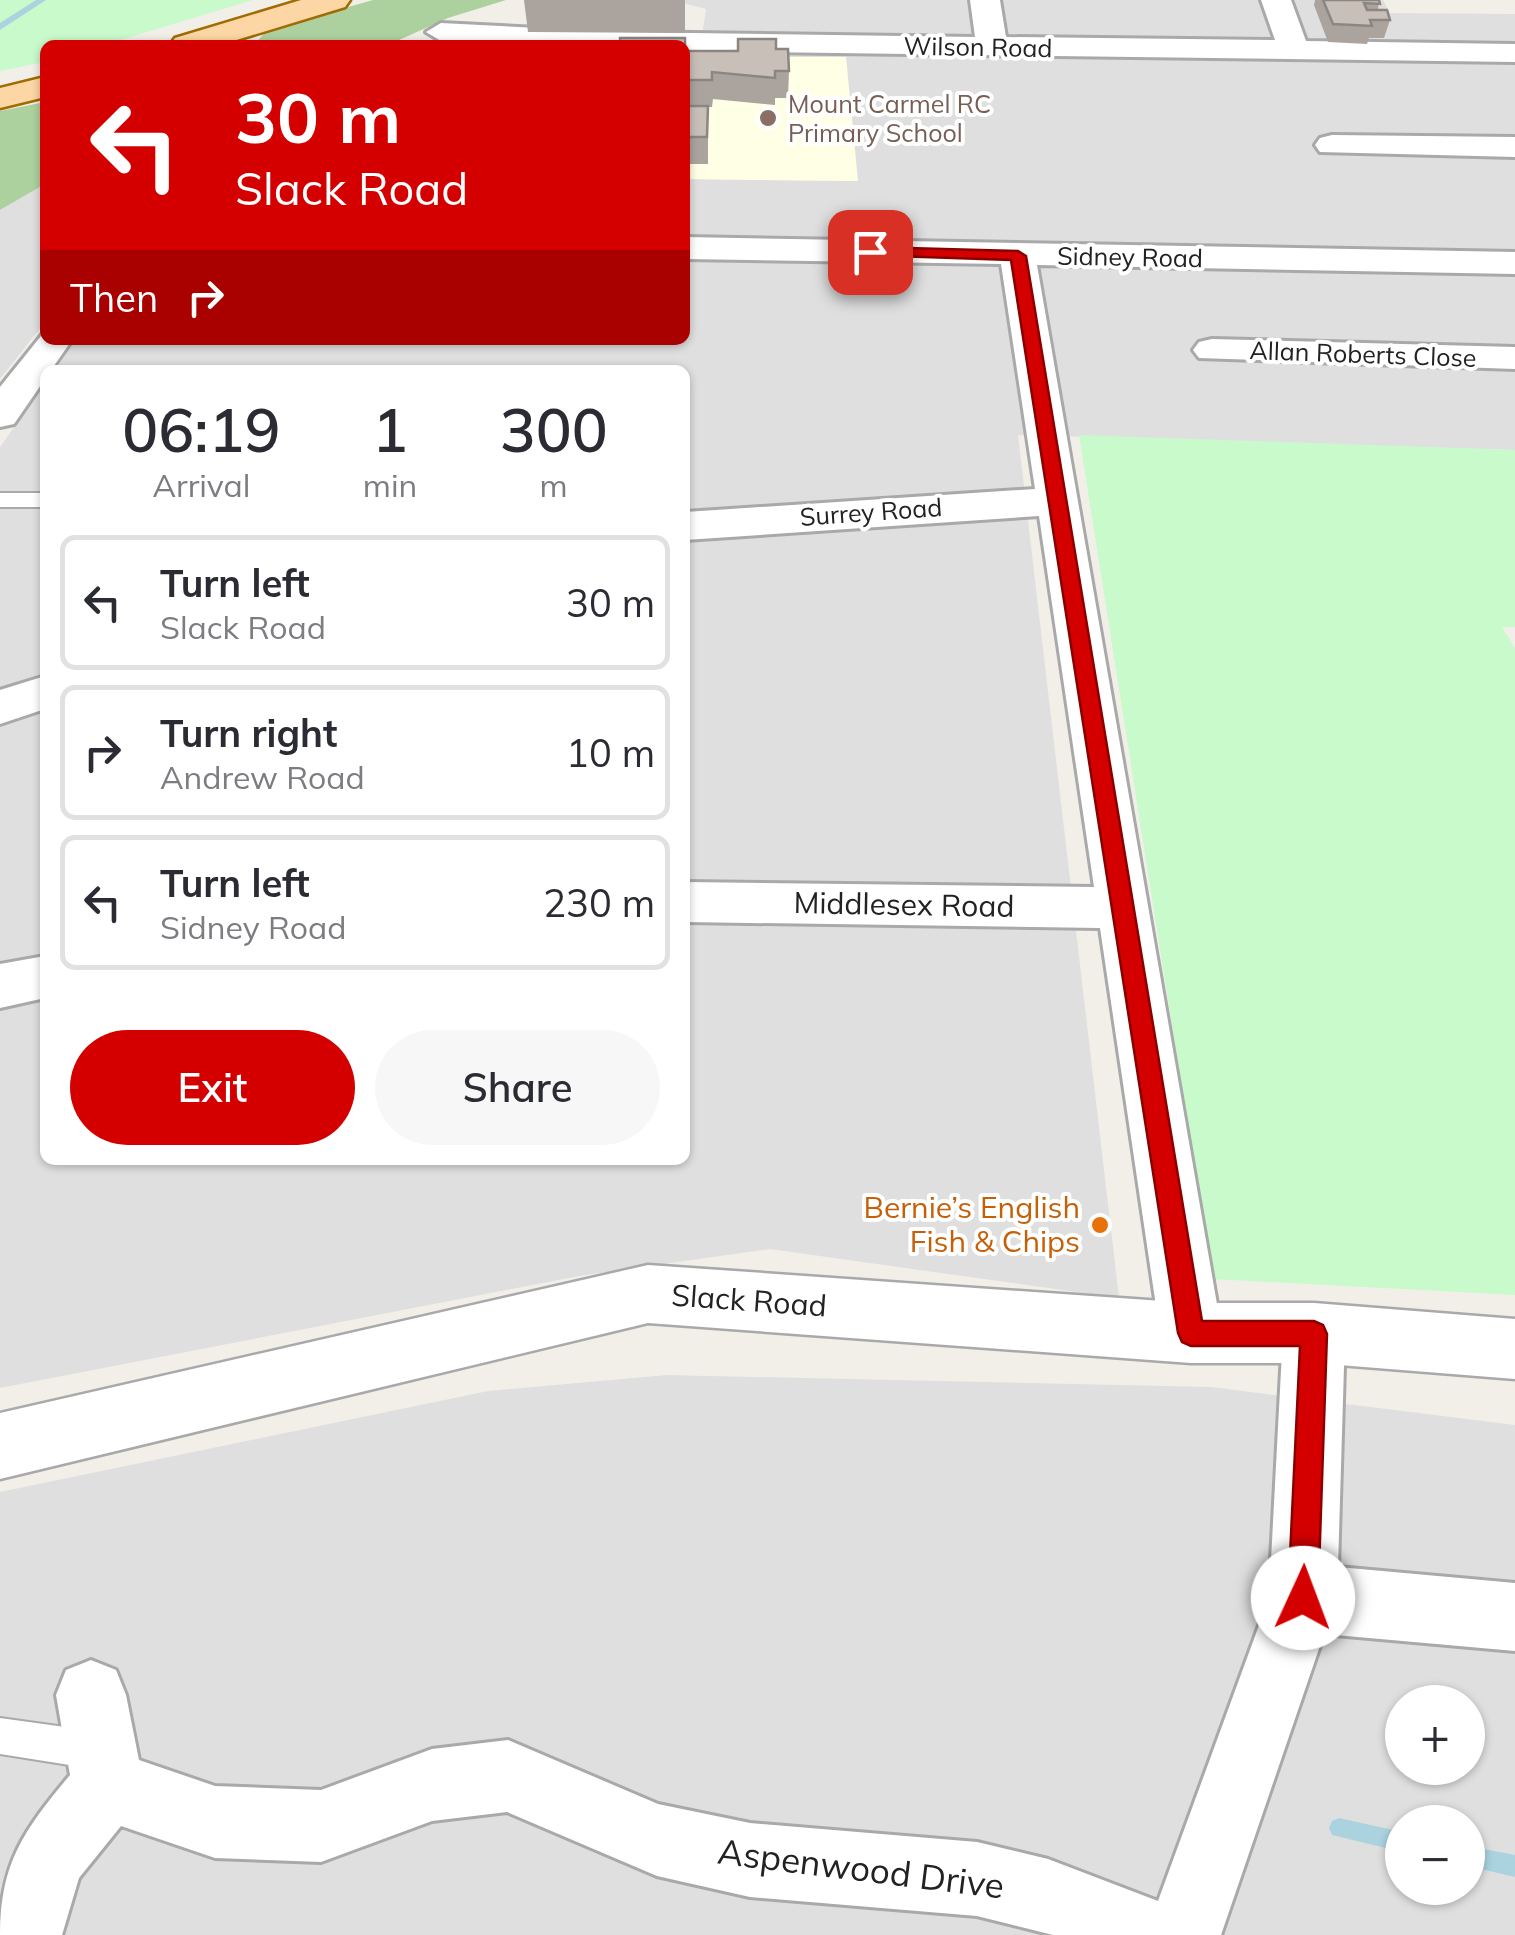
<!DOCTYPE html>
<meta charset="utf-8">
<style>
:root{--surface:#fff;--page:#f7f7f7;--text:#2b2b33;--muted:#7c7c81;--line:#e1e1e2;--accent:#d40000}
body{margin:0;font-family:Mulish,sans-serif;background:var(--page);color:var(--text);height:100vh;display:flex;flex-direction:column;font-size:38px;white-space:nowrap}
*{box-sizing:border-box;margin:0}
p{font-size:32px;color:var(--muted)}
.icon{flex:none;width:55px;height:55px;fill:none;stroke:currentColor;stroke-width:2;stroke-linecap:round;stroke-linejoin:round}
.map{position:relative;flex:1;overflow:hidden}
.drawer{position:absolute;left:40px;top:365px;width:650px;height:800px;display:flex;flex-direction:column;background:var(--surface);border-radius:15px;box-shadow:0 2px 8px #0004}
.drawer>*{flex:none}
.guide{position:absolute;left:40px;top:40px;width:650px;height:305px;border-radius:15px;box-shadow:0 2px 8px #0004;background:#d40000;color:#fff;overflow:hidden}
.buttons{position:absolute;left:1385px;top:1685px;display:grid;gap:20px}
.buttons a{display:grid;place-items:center;width:100px;height:100px;border-radius:50%;background:var(--surface);box-shadow:0 2px 8px #0004;font-size:50px}
.pin{position:absolute;display:grid;place-items:center;width:85px;height:85px;color:#fff;margin:-42px;border-radius:20px;box-shadow:0 5px 15px #0006}
.me{position:absolute;width:110px;margin:-55px;rotate:2deg;stroke-linejoin:round;filter:drop-shadow(0 0 8px #0008)}
.turn{display:flex;align-items:center;gap:35px;height:210px;padding:0 30px;font-size:45px}
.turn .icon{width:130px;height:130px;stroke-width:2.5}
.turn b{display:block;font-size:70px;line-height:85px}
.then{display:flex;align-items:center;height:95px;padding:0 30px;background:#0003;gap:20px;font-size:38px}
.eta{display:flex;justify-content:space-evenly;align-items:center;height:170px;text-align:center}
.eta b{font-size:60px;font-weight:600;line-height:70px}
.button{display:flex;gap:20px;margin-top:auto;padding:20px 30px}
.button a{flex:1;height:115px;border-radius:60px;background:var(--accent);color:#fff;font-size:40px;font-weight:600;line-height:115px;text-align:center}
.button a+a{background:var(--page);color:var(--text)}
ul{padding:0;list-style:none}
li{display:flex;align-items:center;gap:30px;height:135px;margin:0 20px 15px;padding:0 10px;border:5px solid var(--line);border-radius:15px}
li div{flex:1}
li b{display:block;font-size:38px}
li em{font-style:normal}
.map>svg:first-child{display:block}
</style>
<div class="map">
<svg width="1515" height="1935" viewBox="0 0 1515 1935">
<rect width="100%" height="100%" fill="#f2efe9"/>
<!-- residential -->
<path fill="#e0dfdf" fill-rule="evenodd" d="M671,0H1383L1390,13L1515,14V450L1018,435L1119,1298L770,1249L579,1276L0,1388V447L45,384V1160H685V370H55L76,340H685V179L858,181L699,57L706,9Z
M45,184V322L0,379V210Z
M667,1375L1211,1387L1515,1425V1935H0V1492L488,1391ZM1402,1702H1468V1768H1402ZM1402,1822H1468V1888H1402Z"/>
<!-- education -->
<path fill="#ffffe5" d="M685,57H846L858,181L685,179Z"/>
<!-- forest -->
<path fill="#add19e" d="M373,0H506L448,18L388,45H254L267,30Z
M45,102V184L0,210V111Z"/>
<!-- park -->
<path fill="#c8facc" d="M0,0H253L104,45H45V62L0,71Z
M1079,435L1515,450V627H1502L1515,648V1295L1212,1279Z"/>
<g fill="none" stroke-linecap="round" stroke-linejoin="round">
<!-- stream -->
<path fill="#aad3df" fill-rule="evenodd" d="M36,0H46L0,30V23Z
M1339,1818L1402,1832V1852L1332,1835L1329,1828L1332,1821Z
M1468,1846L1515,1855V1877L1468,1866Z"/>
<!-- service casing -->
<g stroke="#a9a9a9" stroke-width="4">
<path id="service" d="M0,493H45V507H0Z
M0,1718L101,1732L114,1738L120,1751L114,1764L101,1770L0,1754Z"/>
</g>
<!-- minor casing -->
<g stroke="#a9a9a9" stroke-width="6">
<path id="minor" d="M970,0H1000L1006,37L1275,40L1261,0H1291L1306,41L1515,44V62L685,51V45L441,41L426,32L441,23L619,32L975,37Z
M1332,135L1515,137V157L1320,152L1315,145L1320,138Z
M685,237L1515,252V274L1037,265L1222,1333L1213,1353L1191,1362L1169,1353L1160,1333L1100,928L685,922V882L1094,887L1039,516L685,540V512L1035,489L1001,264L685,259Z
M45,331V340H72L51,370H45V379L14,424L0,427V387Z
M1212,339L1515,347V369L1199,358L1193,350L1199,342Z
M45,676V709L0,724V690Z
M45,956V998L0,1008V964Z
M1314,1304L1336,1313L1345,1333L1338,1567L1515,1583V1651L1324,1634L1221,1935H1053L977,1916L750,1897L657,1876L507,1812L432,1821L321,1862L215,1858L121,1826L79,1878L62,1935H0C0,1862 25,1829 70,1775L56,1695L66,1670L91,1660L116,1670L126,1695L139,1760L215,1786L321,1790L432,1749L508,1740L658,1804L750,1823L977,1842L1048,1859L1158,1901L1269,1598L1283,1333L1292,1313Z"/>
</g>
<!-- tertiary casing -->
<g stroke="#a9a9a9" stroke-width="5">
<path id="tertiary" d="M648,1265L1191,1303H1314L1515,1319V1379L1314,1363H1191L648,1323L0,1479V1413Z"/>
</g>
<!-- primary casing -->
<g stroke="#a06b00" stroke-width="5">
<path id="primary" d="M301,0H350L345,7L220,45H170L175,38Z
M45,77V97L0,108V88Z"/>
</g>
<!-- service -->
<use href="#service" fill="#fff" fill-rule="evenodd"/>
<!-- minor -->
<use href="#minor" fill="#fff" fill-rule="evenodd"/>
<!-- tertiary -->
<use href="#tertiary" fill="#fff" fill-rule="evenodd"/>
<!-- primary -->
<use href="#primary" fill="#fcd6a4" fill-rule="evenodd"/>
</g>
<!-- wall -->
<path fill="#aba49e" d="M524,0H685V33L528,32Z
M1315,0H1379L1378,10L1390,20L1384,38H1369L1367,44L1328,42L1314,5Z
M685,38V51L776,49L789,71L788,98H775V105L713,99L712,107H708V164H685Z"/>
<!-- building -->
<path fill="#c7bfb8" stroke="#8b8681" stroke-width="2.5" d="M1323,0H1379L1380,4L1364,3L1367,10H1387L1390,20H1370L1372,26L1333,24Z
M620,38H685V45H620Z
M738,39H776V49H788L789,71H775V78L712,72V80H687V106H708L707,137H685V51H738Z"/>
<!-- route -->
<path fill="#d40000" stroke="#8a0000" stroke-width="2.5" d="M870,247L1018,251L1026,256L1202,1321H1314L1323,1325L1327,1334L1318,1598L1313,1608L1303,1613L1293,1608L1288,1598L1300,1346H1191L1182,1342L1178,1333L1011,260L865,255L862,252Z"/>
<!-- markers -->
<circle fill="#8d6e63" stroke="#fff" stroke-width="4" cx="768" cy="118" r="10"/>
<circle fill="#e8710a" stroke="#fff" stroke-width="4" cx="1100" cy="1225" r="10"/>
<g text-anchor="middle" stroke-width="8" stroke-linejoin="round" paint-order="stroke">
<!-- far-street labels -->
<g font-size="25" fill="#222" stroke="#fff">
<text transform="translate(978 47) rotate(1)" y="9">Wilson Road</text>
<text transform="translate(1130 257) rotate(1)" y="9">Sidney Road</text>
<text transform="translate(1363 354) rotate(2)" y="9">Allan Roberts Close</text>
<text transform="translate(871 512) rotate(-4)" y="9">Surrey Road</text>
</g>
<!-- far-education labels -->
<g font-size="25" fill="#785e54" stroke="#fff" text-anchor="start">
<text x="788" y="113">Mount Carmel RC<tspan x="788" dy="29">Primary School</tspan></text>
</g>
<!-- street labels -->
<g font-size="30" fill="#222" stroke="#fff">
<text transform="translate(904 905) rotate(1)" y="10">Middlesex Road</text>
<text transform="translate(749 1301) rotate(4)" y="10">Slack Road</text>
</g>
<!-- food labels -->
<g font-size="30" fill="#c56008" stroke="#fff" text-anchor="end">
<text x="1080" y="1218">Bernie’s English<tspan x="1080" dy="34">Fish &amp; Chips</tspan></text>
</g>
<!-- near-street labels -->
<g font-size="35" fill="#222" stroke="#fff">
<text transform="translate(861 1869) rotate(7)" y="12">Aspenwood Drive</text>
</g>
</g>
</svg>
<div class="buttons">
<a>+</a>
<a>−</a>
</div>
<div class="pin" style="left:870px;top:252px;background:#d93025"><svg class="icon" aria-label="arrive" viewBox="0 0 24 24"><path d="M6 21V4h12l-3 4 3 4H6"/></svg></div>
<svg class="me" style="left:1303px;top:1598px" viewBox="-20 -20 40 40"><circle r="19" fill="#fff"/><path d="M0-13L10 11 0 6-10 11z" fill="#d40000"/></svg>
<div class="guide">
<div class="turn"><svg class="icon" aria-label="left" viewBox="0 0 24 24"><path d="M17 20v-9H6M10 6l-5 5 5 5"/></svg><div><b>30 m</b>Slack Road</div></div>
<div class="then">Then<svg class="icon" aria-label="right" viewBox="0 0 24 24"><path d="M7 20v-9h11M14 6l5 5-5 5"/></svg></div>
</div>
<section class="drawer">
<div class="eta">
<div><b>06:19</b><p>Arrival</p></div>
<div><b>1</b><p>min</p></div>
<div><b>300</b><p>m</p></div>
</div>
<ul>
<li><svg class="icon" aria-label="left" viewBox="0 0 24 24"><path d="M17 20v-9H6M10 6l-5 5 5 5"/></svg><div><b>Turn left</b><p>Slack Road</p></div><em>30 m</em></li>
<li><svg class="icon" aria-label="right" viewBox="0 0 24 24"><path d="M7 20v-9h11M14 6l5 5-5 5"/></svg><div><b>Turn right</b><p>Andrew Road</p></div><em>10 m</em></li>
<li><svg class="icon" aria-label="left" viewBox="0 0 24 24"><path d="M17 20v-9H6M10 6l-5 5 5 5"/></svg><div><b>Turn left</b><p>Sidney Road</p></div><em>230 m</em></li>
</ul>
<div class="button"><a>Exit</a><a>Share</a></div>
</section>
</div>
